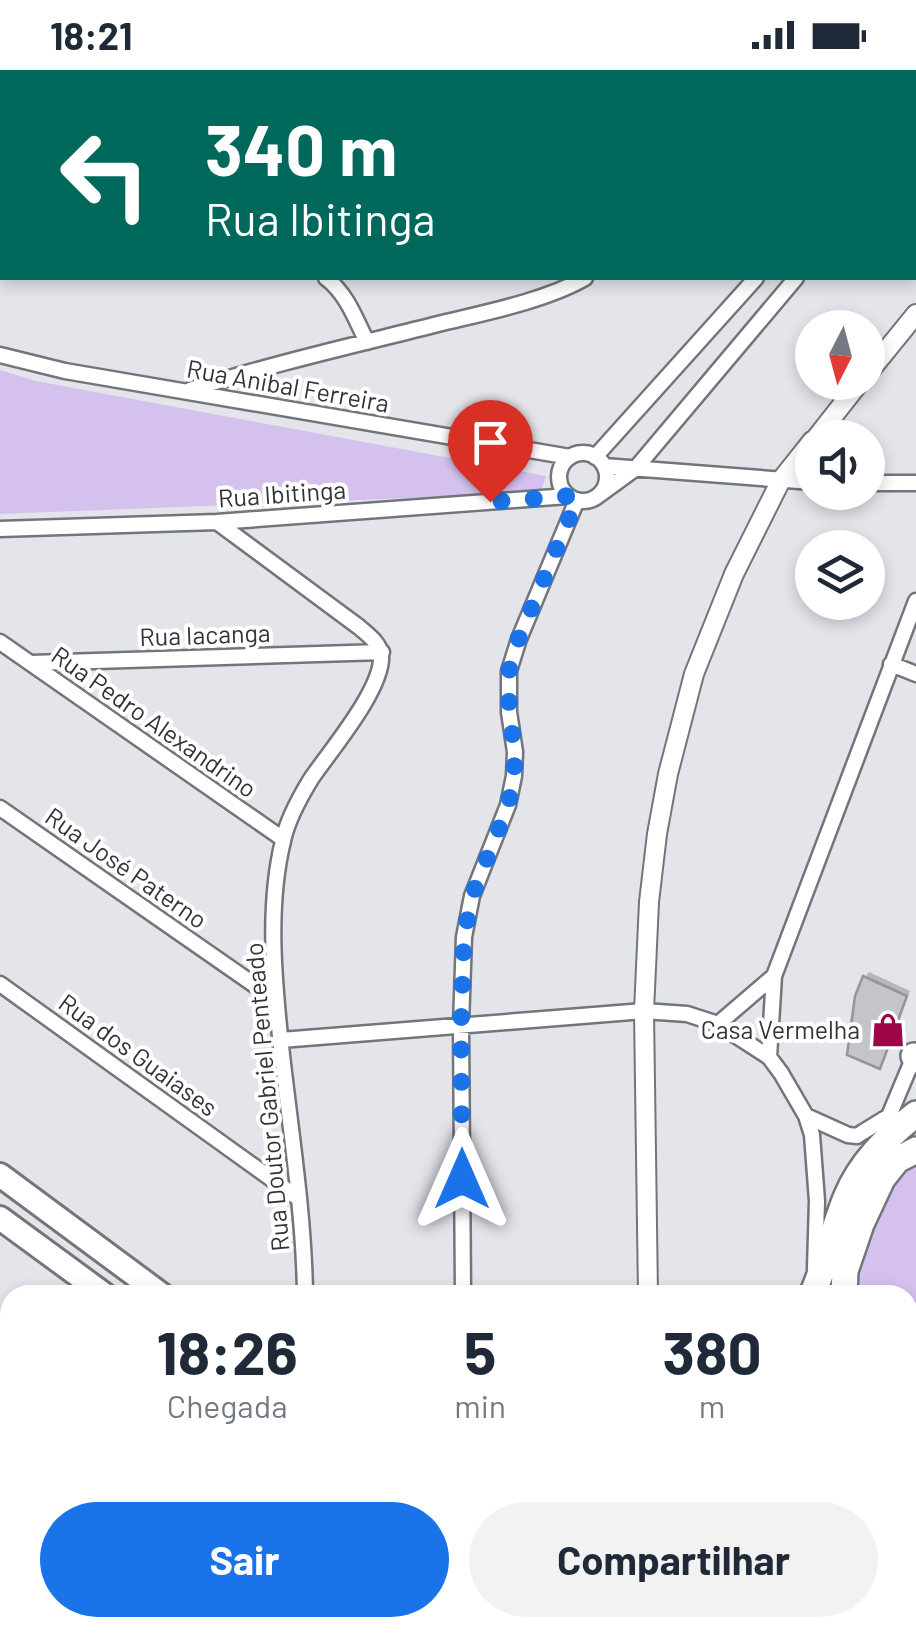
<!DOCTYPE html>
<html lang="pt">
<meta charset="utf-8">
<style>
:root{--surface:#fff;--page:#f2f2f3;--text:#1f2937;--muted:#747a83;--accent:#1a73e8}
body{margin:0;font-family:Barlow,sans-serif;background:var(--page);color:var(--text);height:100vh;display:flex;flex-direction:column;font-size:38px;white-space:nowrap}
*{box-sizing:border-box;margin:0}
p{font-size:32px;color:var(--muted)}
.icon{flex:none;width:55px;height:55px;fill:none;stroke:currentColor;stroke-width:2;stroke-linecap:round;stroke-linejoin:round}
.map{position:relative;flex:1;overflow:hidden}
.details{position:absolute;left:0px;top:1215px;width:918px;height:352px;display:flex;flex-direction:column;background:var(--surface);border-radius:30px 30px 0 0;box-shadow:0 5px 15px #0003}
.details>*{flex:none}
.guide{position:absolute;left:0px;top:0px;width:918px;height:210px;box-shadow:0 5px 15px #0003;background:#00695c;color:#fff;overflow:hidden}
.needle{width:65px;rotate:186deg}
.buttons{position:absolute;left:795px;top:240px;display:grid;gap:20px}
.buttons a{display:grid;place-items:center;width:90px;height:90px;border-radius:50%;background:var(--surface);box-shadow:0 5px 15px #0003;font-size:50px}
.pin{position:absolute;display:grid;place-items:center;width:85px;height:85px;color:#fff;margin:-102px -42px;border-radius:50% 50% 50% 0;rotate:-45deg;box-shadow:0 0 10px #0007}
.pin .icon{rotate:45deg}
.me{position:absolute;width:110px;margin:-55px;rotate:0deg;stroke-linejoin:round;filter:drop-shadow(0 0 8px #0008)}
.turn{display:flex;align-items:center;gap:35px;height:210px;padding:0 40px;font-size:45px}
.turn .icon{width:130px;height:130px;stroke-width:2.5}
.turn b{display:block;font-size:70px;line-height:85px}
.eta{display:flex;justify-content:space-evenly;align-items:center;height:170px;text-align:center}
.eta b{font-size:60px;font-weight:700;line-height:70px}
.button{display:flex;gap:20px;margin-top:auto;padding:20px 40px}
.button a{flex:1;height:115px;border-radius:60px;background:var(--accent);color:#fff;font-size:40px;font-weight:700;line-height:115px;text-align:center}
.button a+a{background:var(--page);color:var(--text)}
.status{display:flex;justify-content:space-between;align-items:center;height:70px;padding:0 50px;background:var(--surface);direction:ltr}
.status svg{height:28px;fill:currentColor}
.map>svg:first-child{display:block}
</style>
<div class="status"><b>18:21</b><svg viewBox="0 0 49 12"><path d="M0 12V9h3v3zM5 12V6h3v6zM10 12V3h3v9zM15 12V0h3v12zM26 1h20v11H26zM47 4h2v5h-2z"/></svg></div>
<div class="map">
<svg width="916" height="1566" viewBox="0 0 916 1566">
<rect width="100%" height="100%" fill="#e3e5eb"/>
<!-- green -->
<path fill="#d5c1ee" d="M0,300L36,311L546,406L540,423L0,444Z
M916,1091V1310L914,1316L908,1311V1225H853C858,1196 880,1118 902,1098C905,1095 912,1093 916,1091Z
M916,1438V1488L908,1497V1458Z
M327,1558H456L463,1566H328Z"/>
<!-- shadow -->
<path fill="#0003" d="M869,902L910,921L884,991L879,996L865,907Z"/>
<!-- building -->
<path fill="#c4c5ca" stroke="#94959a" stroke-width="2.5" d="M863,906L907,926L880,999L847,985L855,926Z"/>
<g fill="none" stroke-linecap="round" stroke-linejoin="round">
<!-- minor casing -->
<g stroke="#72757a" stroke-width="19">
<path id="minor" d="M754,0L757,2
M144,2V0
M915,67L916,66
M0,138L2,139
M326,208C347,224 355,248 367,272
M0,285L65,301L570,387
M190,320C271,294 355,275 438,254C483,243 545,231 585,208
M559 407a24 24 0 1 1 48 0a24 24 0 1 1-48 0Z
M595,387L756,208
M604,396L812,412
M868,413H916
M599,425L636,398L796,208
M217,452L359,557C368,565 380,573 381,585C384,618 330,681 311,709C300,727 287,751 283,771C267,836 274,910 281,976C290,1058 304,1142 305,1225
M0,459L217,452L568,426
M0,572L283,769
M31,593L382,582
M891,594L916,604
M0,738L276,930
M0,914L298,1128
M718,954L774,906
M281,970L644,941L687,944L718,954L769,987L781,1003L806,1046L812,1065L817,1131L815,1198
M769,987L774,906L916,531
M806,1046L848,1065L857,1066L863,1062L889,1046L915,984
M463,1225L461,955L464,867L472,826L508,735L514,706L515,682L509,642V601L519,569L577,430
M0,1360L10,1367
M285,1558L297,1566
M313,1558L314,1566
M60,1566L64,1558
M797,1566L800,1558"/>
</g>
<!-- tertiary casing -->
<g stroke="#72757a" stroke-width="22">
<path id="tertiary" d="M65,0L78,2
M906,0V2
M915,41H916
M868,303L916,244
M816,368L860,312
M648,1225L644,941L649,832L657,764L668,704L694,604L734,504L781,410L812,371"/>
</g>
<!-- primary casing -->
<g stroke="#72757a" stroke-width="28">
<path id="primary" d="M0,1105L162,1225
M0,1148L105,1225
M569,1558L581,1566"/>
</g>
<!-- trunk casing -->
<g stroke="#72757a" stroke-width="30">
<path id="trunk" d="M914,986L916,990
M812,1225C826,1194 833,1160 846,1128C860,1093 887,1067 916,1044
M844,1225L845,1201L861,1154L882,1109L897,1090L916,1080
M908,1323L916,1326
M908,1429L916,1408
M0,1462L10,1454
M0,1506L10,1496
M908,1533L916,1521
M653,1565V1566
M816,1566L820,1558
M850,1566L854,1558
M885,1566L890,1558"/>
</g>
<!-- minor -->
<use href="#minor" stroke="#fff" stroke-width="14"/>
<!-- tertiary -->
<use href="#tertiary" stroke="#fff" stroke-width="18"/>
<!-- primary -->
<use href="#primary" stroke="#fff" stroke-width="22"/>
<!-- trunk -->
<use href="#trunk" stroke="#fff" stroke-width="25"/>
<!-- trunk-bridge casing -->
<g stroke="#72757a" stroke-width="30" stroke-linecap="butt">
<path id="trunk-bridge" d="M908,1378L916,1358"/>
</g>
<!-- trunk-bridge -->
<use href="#trunk-bridge" stroke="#fff" stroke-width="25"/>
</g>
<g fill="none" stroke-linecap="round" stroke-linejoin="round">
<!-- route -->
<path stroke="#1a73e8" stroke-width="18" stroke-dasharray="0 32.4" d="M462,1109L461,955L464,867L472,826L508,736L514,706L515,682L509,642V601L519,568L577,430L568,426L490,432"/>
</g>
<!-- icons -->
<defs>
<g id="shop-bare" transform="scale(2.7)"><path d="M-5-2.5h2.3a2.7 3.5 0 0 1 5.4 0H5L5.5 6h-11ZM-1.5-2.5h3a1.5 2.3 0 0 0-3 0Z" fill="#9f0448" stroke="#fff" stroke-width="2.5" paint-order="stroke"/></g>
</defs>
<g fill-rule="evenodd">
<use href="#shop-bare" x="888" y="960"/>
</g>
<g text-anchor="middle" stroke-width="8" stroke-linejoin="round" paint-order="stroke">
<!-- street labels -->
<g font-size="25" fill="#323335" stroke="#fff">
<text transform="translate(288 316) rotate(10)" y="9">Rua Anibal Ferreira</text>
<text transform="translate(282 424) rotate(-4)" y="9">Rua Ibitinga</text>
<text transform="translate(205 565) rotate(-2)" y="9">Rua Iacanga</text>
<text transform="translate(154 652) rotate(35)" y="9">Rua Pedro Alexandrino</text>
<text transform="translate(126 798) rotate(35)" y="9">Rua José Paterno</text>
<text transform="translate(138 985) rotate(36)" y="9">Rua dos Guaiases</text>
<text transform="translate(267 1027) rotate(-95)" y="9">Rua Doutor Gabriel Penteado</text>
</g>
<!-- poi labels -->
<g font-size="25" fill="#323335" stroke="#fff" text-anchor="end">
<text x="860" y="969">Casa Vermelha</text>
</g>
</g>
</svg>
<div class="buttons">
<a><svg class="needle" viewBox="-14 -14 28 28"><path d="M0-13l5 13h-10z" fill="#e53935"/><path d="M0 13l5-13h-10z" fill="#747a83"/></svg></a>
<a><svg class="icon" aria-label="sound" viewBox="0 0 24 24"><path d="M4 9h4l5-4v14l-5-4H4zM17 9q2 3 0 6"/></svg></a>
<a><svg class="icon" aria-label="layers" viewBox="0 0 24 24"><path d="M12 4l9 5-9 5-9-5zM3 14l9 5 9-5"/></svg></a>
</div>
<div class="pin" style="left:490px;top:432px;background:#d93025"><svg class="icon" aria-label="arrive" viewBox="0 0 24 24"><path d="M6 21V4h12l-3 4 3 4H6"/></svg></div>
<svg class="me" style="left:462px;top:1109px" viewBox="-20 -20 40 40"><path d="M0-17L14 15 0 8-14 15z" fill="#1a73e8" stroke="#fff" stroke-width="4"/></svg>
<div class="guide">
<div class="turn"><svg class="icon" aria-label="left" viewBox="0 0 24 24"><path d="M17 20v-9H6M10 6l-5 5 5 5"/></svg><div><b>340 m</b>Rua Ibitinga</div></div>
</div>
<section class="details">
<div class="eta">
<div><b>18:26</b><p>Chegada</p></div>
<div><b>5</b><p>min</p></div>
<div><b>380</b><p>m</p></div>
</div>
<div class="button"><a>Sair</a><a>Compartilhar</a></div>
</section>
</div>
